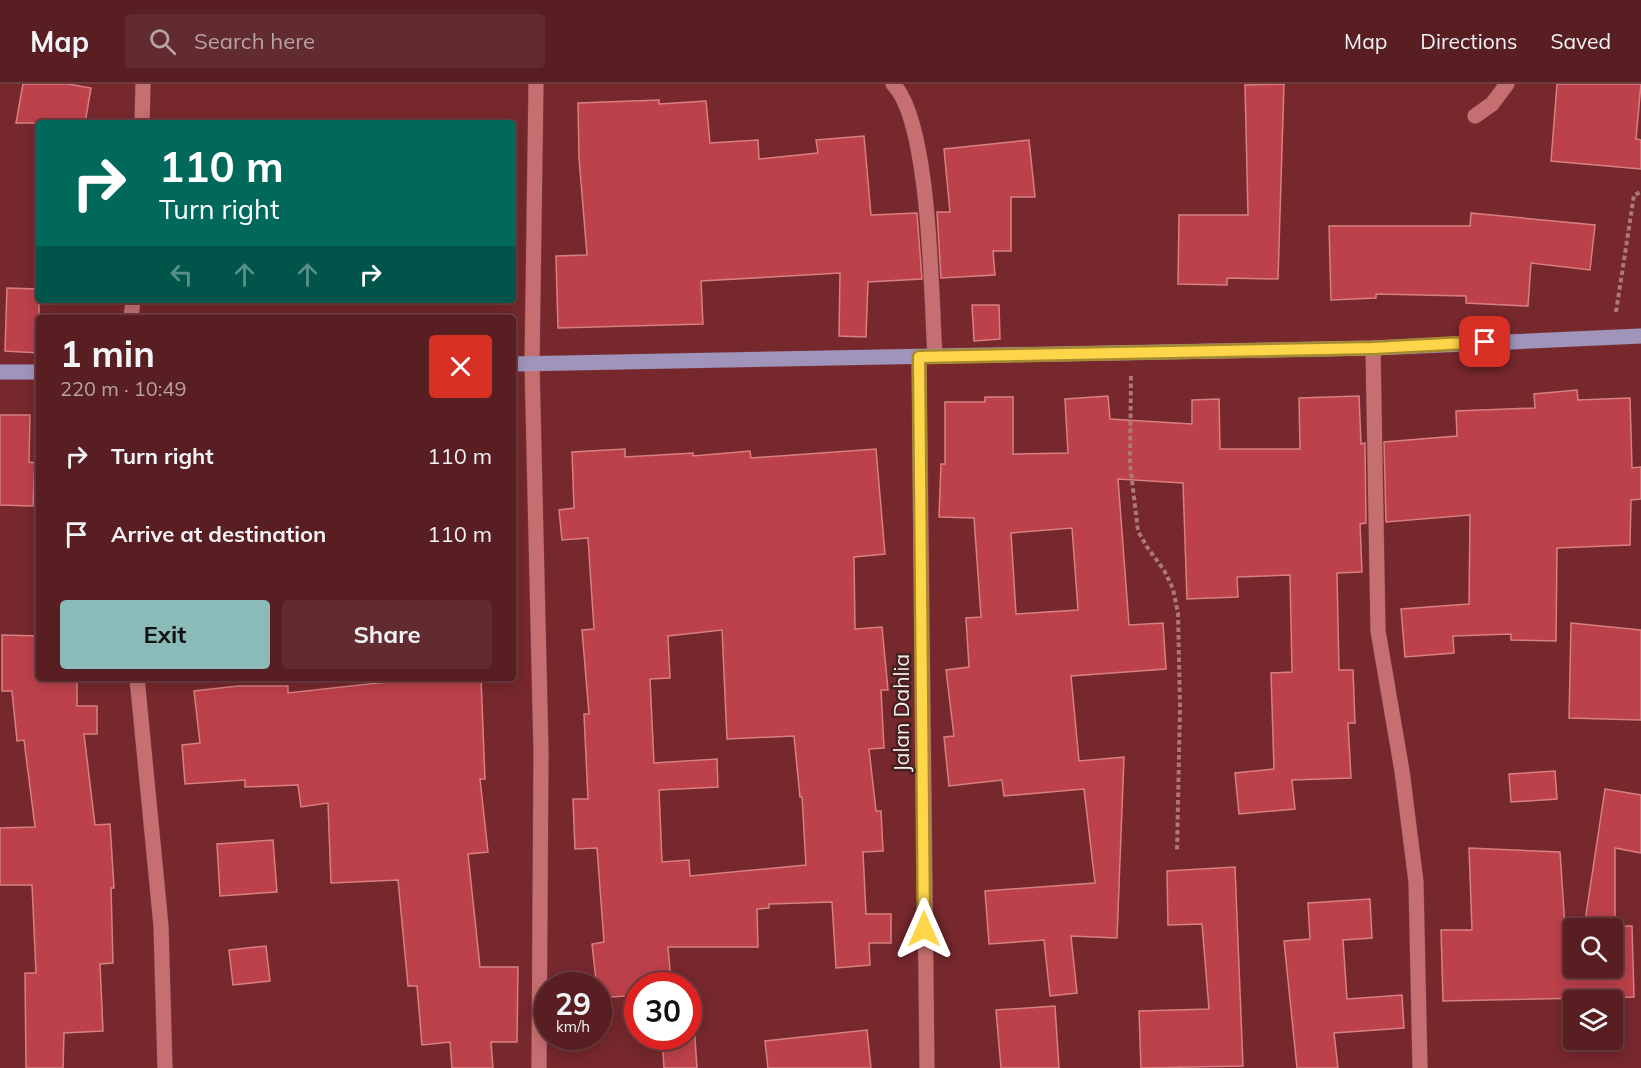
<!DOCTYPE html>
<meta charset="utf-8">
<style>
:root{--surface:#581e22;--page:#612b2f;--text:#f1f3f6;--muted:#b7a2a5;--line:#6d3c40;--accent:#8bbbb9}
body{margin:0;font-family:Mulish,sans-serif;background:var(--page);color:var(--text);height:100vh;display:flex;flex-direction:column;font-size:22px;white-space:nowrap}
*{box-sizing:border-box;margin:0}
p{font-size:20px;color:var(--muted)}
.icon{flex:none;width:33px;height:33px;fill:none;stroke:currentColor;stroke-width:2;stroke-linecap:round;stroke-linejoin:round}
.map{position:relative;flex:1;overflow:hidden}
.drawer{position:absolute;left:36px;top:231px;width:480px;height:366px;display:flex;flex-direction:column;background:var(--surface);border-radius:6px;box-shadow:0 3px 15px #0003,0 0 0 2px var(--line)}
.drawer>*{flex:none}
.banner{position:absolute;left:36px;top:36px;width:480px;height:183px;border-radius:6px;box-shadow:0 3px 15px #0003,0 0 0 2px var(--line);background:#00695c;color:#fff;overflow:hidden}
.buttons{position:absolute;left:1563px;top:834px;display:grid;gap:12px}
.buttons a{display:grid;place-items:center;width:60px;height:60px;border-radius:6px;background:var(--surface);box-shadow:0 3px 15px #0003,0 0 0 2px var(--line);font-size:30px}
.speed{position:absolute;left:534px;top:888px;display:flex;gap:12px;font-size:30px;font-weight:700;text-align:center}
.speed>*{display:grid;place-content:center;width:78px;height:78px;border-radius:50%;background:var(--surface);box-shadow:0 3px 15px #0003,0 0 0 2px var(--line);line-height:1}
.speed small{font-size:15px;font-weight:400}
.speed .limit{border:9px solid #d22;background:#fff;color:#111}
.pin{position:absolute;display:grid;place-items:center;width:51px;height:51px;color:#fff;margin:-26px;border-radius:12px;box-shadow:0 3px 9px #0006}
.me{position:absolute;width:66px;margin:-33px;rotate:0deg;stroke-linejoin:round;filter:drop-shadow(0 0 4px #0008)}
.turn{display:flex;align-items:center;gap:21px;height:126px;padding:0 24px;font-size:27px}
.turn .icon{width:78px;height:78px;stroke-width:2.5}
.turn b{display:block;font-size:42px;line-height:51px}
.lanes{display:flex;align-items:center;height:57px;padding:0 24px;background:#0003;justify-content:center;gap:30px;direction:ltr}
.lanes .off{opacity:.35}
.round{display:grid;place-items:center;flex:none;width:63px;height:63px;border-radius:6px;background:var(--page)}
.headline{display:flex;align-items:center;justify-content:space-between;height:102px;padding:0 24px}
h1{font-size:36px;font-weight:700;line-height:45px}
.cta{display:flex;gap:12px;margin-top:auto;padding:12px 24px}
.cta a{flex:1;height:69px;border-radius:6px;background:var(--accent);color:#111;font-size:24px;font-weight:700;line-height:69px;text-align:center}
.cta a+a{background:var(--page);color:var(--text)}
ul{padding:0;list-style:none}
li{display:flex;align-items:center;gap:18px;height:78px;padding:0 24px}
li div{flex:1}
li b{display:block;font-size:22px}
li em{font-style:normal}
header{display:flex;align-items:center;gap:36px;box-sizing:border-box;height:84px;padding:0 30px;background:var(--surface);border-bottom:2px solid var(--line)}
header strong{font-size:28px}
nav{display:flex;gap:33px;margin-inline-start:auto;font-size:21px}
.search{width:420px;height:54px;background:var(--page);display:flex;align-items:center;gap:15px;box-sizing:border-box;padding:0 21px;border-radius:6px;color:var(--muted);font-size:22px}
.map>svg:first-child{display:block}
</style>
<header>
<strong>Map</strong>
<div class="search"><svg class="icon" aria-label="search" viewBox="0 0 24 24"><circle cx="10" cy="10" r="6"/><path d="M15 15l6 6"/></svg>Search here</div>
<nav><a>Map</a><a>Directions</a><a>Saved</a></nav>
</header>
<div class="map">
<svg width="1641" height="984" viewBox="0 0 1641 984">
<rect width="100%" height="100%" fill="#76282d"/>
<!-- building -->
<path fill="#bc414a" stroke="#d88081" stroke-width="1.5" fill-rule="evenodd" d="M23,0H68L91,4L85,39H16Z
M1284,0L1278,195L1227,194V201L1178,200L1179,131H1248L1245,1Z
M1557,0H1641L1636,55L1641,56V85L1551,77Z
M659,16V20L706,17L710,59L758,56L759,75L818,69L816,56L864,52L871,131L917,129L922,195L868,198L866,253L839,252L840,189L701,197L703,240L558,244L556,172L587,171L579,74L578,19Z
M1029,56L1035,113H1011V167H993L995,191L941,194L937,128H950L944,65Z
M1471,129L1595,141L1590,186L1531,179L1528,222L1466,219V212L1376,210V214L1331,216L1329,142H1470Z
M7,204L39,205V269L5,267Z
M972,221H999L1000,255L974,257Z
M1577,306L1578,316L1630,314L1632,384L1641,383V415L1631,416L1630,461L1557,464L1556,557L1511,556V550L1453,552L1454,569L1405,573L1401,525L1469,520L1470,431L1386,438L1384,358L1457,352L1456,327L1535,324L1534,310Z
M1108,312L1110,335L1192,340V316L1219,315L1220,365H1300L1299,314L1359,312L1361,360L1365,359L1366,439L1360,440L1362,488L1337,489L1339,586H1353L1355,639H1348L1351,694L1292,696L1295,725L1239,730L1235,689L1274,685L1271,589L1292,588L1290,491L1237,493L1238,513L1187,515L1183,399L1118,395L1129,541L1163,539L1166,585L1071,592L1079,677L1124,673L1117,854L1071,852L1077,909L1050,912L1044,856L989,860L985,807L1095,799L1084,705L1004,712L1002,696L949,702L944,653L954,652L946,586L969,583L966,534L981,533L974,434L939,433L941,380H945V318H985V313H1013V370L1068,369L1065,315ZM1072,444L1078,526L1016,530L1011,449Z
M0,331H30L29,378L35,379L33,422L0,421Z
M625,365V373L693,369V372L750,367L751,374L876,365L885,470L854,473L855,545L882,543L888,606H881L884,664L869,665L876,727H881L883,767L863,768L866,830H891V859H869L870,881L836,884L832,818L769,820V824L757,825L758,863H668L671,896H667L668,902H638V911L598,914L592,860L604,858L597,764L575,765L573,715H588L584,630H589L582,546L594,545L588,454L562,456L559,426L574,424L572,368ZM722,546L727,655L794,652L800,713H802L806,781L690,792L689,776L662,778L659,706L718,703L717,675L654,679L650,595L670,594L668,552Z
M1571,539L1641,546V636L1569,634Z
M2,551L39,552V594H77V622H97V650H84L95,741L110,740L114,804H111L113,879L100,880L103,947L64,949L63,984H26L25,889H36L32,801H0V744L35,743L24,656L17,657L12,607H2Z
M423,594H481L485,695H480L488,768L468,770L480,883H518L517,958H491L493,984H452L450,958L422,961L417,902H408L398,796L331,799L328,719L301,723L298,701L245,703V696L185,700L182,661L200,659L194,607L238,602H288V609Z
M1555,687L1557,715L1511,718L1509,690Z
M1605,705L1641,711V769L1615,764V842H1632L1634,913L1443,917L1441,846H1472L1469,764L1560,768L1567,873H1574V884H1612V844H1584Z
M273,756L277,808L220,812L217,760Z
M1235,783L1243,982L1141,984L1139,927L1209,925L1202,840L1168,841L1167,787Z
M1370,815L1372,854L1343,856L1347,915L1402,911L1404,944L1334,949L1338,984H1297L1284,857L1310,855L1308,819Z
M266,862L270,897L233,901L229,866Z
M1055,922L1059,984H1001L996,926Z
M694,940L697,984H664L662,952H688V941Z
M867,946L871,984H768L765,957Z"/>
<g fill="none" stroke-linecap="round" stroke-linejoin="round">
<!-- minor casing -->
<g stroke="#7d3e48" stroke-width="16">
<path id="minor" d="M536,0L532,280L541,668L539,984
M893,0C931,38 931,214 935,272
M1475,32L1492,20L1507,0
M142,39L143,0
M131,234L133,216
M1373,264L1378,547L1402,687L1416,798L1420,984
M919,273L927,984
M137,594L161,842L165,984"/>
</g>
<!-- major casing -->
<g stroke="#7d3e48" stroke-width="16">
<path id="major" d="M513,280L1373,264L1641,252
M0,288H39"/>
</g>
<!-- path -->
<path stroke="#ab787b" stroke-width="4" stroke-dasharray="4.5 3" stroke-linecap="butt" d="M1616,228L1634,111L1641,108
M1131,292L1130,380L1138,447L1147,463L1164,486L1173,505L1178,529L1180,623L1177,767"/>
<!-- minor -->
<use href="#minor" stroke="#c66f70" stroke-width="15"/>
<!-- major -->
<use href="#major" stroke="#a094bb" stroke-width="15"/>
</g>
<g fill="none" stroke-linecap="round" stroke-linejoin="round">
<!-- route casing -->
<g stroke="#a68a30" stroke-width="15">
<path id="route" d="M924,845L919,273L1373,264L1485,258"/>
</g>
<!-- route -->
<use href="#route" stroke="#ffd54a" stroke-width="10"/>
</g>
<g text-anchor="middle" stroke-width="5" stroke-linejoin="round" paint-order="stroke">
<!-- street labels -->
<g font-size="21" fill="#f8eeee" stroke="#442021">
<text transform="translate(902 629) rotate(-90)" y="7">Jalan Dahlia</text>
</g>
</g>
</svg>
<div class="buttons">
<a><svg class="icon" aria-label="search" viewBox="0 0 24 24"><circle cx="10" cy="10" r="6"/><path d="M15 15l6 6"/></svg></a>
<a><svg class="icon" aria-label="layers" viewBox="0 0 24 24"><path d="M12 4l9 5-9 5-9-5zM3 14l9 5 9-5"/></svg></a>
</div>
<div class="speed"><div>29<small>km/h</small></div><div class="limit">30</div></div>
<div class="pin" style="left:1485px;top:258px;background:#d93025"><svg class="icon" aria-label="arrive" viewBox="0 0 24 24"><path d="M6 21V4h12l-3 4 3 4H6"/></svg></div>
<svg class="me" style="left:924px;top:845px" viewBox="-20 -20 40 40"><path d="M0-17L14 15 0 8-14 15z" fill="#ffd54a" stroke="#fff" stroke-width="4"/></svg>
<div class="banner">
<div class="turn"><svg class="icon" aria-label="right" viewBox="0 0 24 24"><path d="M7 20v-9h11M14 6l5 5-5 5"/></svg><div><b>110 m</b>Turn right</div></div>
<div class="lanes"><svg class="icon off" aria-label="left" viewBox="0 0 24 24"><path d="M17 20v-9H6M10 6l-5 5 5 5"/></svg><svg class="icon off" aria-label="ahead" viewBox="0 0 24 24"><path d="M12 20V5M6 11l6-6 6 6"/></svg><svg class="icon off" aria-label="ahead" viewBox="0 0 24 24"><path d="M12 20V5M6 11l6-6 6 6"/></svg><svg class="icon" aria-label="right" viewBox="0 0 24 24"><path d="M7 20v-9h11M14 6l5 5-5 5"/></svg></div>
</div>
<section class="drawer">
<div class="headline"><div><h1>1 min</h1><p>220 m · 10:49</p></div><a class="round" style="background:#d93025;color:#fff"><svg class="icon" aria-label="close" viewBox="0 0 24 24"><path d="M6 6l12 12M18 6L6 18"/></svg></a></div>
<ul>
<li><svg class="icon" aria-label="right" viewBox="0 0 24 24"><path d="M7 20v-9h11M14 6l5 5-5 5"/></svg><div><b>Turn right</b></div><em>110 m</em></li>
<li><svg class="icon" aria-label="arrive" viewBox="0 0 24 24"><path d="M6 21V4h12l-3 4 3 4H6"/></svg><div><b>Arrive at destination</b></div><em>110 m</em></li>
</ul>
<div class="cta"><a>Exit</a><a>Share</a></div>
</section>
</div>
